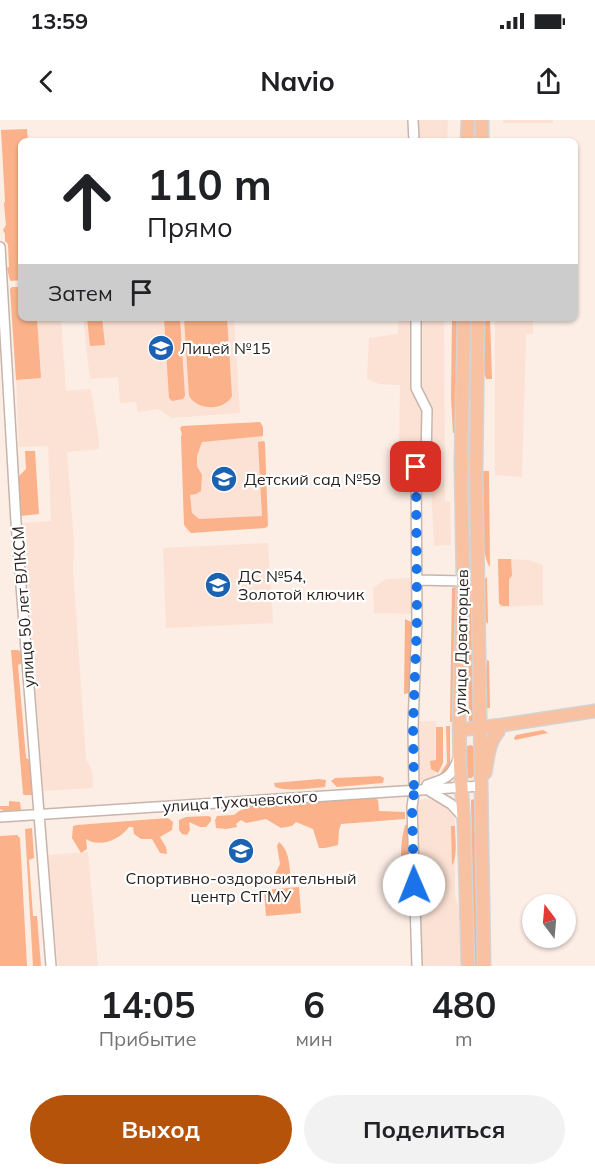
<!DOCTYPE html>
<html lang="ru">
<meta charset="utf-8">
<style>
:root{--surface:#fff;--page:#f2f2f2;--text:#202124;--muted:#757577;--accent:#b45309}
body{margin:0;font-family:Mulish,sans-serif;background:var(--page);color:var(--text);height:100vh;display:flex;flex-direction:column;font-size:22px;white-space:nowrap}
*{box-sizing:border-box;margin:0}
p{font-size:20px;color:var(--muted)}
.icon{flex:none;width:33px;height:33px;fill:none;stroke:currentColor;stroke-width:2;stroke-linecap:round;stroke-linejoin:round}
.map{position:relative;height:846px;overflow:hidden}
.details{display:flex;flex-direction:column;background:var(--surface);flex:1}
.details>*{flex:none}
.hud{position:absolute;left:18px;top:18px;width:560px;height:183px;border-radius:9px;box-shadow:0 2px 4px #0004;background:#fff;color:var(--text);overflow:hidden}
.needle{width:39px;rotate:344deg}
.fabs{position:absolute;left:522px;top:774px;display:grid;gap:12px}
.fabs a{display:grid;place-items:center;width:54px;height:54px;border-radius:50%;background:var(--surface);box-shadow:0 2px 4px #0004;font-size:30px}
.pin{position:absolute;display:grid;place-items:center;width:51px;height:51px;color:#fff;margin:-26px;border-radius:12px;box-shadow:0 3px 9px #0006}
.me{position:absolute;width:66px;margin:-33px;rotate:359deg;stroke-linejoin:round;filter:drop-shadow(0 0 4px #0008)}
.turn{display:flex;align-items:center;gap:21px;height:126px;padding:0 30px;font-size:27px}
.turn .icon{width:78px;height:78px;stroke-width:2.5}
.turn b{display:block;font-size:42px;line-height:51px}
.then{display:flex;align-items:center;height:57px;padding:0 30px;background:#0003;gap:12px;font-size:22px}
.eta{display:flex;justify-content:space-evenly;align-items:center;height:102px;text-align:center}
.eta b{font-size:36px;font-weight:700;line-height:42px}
.action{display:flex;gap:12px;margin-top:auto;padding:12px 30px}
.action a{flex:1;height:69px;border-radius:36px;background:var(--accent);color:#fff;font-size:24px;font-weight:700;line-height:69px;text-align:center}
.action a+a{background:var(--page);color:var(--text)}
.status{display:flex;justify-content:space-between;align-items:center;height:42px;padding:0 30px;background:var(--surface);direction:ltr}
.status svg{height:16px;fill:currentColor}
header{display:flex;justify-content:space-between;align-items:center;height:78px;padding:0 30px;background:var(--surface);font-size:27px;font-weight:700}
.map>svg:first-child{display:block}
</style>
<div class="status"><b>13:59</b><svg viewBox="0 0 49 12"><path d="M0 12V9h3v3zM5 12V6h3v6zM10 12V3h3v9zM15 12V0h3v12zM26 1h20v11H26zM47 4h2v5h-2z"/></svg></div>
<header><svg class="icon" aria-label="back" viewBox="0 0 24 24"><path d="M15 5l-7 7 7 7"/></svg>Navio<svg class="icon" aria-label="share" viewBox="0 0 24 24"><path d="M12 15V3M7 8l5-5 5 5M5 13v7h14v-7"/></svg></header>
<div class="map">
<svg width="595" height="846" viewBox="0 0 595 846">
<rect width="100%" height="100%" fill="#fcede5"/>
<!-- built -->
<path fill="#fce2d4" d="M417,0H448L447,21H417Z
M503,0H553V3H503Z
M37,198H61L66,271L91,269L99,321V329L67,332L74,422L73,449L86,640L92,651L93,668L43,671L23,403L51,401L48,326L19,327L16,260L41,258Z
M83,198H234L240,293L172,298L158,289L138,292L136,282L120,283L118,257L90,259Z
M399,198H444L445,381L450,382L451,425L434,426L430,345L399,344L400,265L379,264L367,259L369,218L398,214Z
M495,198H533V214H526L522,357L495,355Z
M261,306L267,408L186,412L181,310Z
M268,423L273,503L166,508L163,428Z
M498,439L529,440L543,445V485L499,487Z
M415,458L414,494L374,493L373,468L386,459Z
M436,601L435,659L411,663L412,602Z
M426,679L441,680L448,685L455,698V774L459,791L461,846H419L416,690L417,683L420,680Z
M88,732L98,846H58L48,735Z"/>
<!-- green -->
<path fill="#fbb189" d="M27,9L28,21H21V160L11,161L10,160L7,148L9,147L8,124L5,121V114L3,110L6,105L4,84L5,81L1,10Z
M12,167H21V198H37L41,258L16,260L10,169Z
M102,198L105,225L90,226L87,198Z
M164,198H180L185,276L183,279L172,281L169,278Z
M184,198H227L232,276C224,291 198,291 189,276Z
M452,198H459L457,313H453L451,278Z
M469,198H473L474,603H469L466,349Z
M484,198H490L492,259H486L483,247Z
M260,302L263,307V316L202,322L197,336V346L202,355L201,371L196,374L190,375L192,393L199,399L262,396L258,322L264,321L265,323L268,406L265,408L191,413L184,405L181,317L182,314L180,308L182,306Z
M25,331H35L39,394L20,396L18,357L26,349Z
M482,351H489L490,447C480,436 481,369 482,351Z
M498,439H511L512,456L509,459V486H502L499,483Z
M487,457L488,504L484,499L483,461Z
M455,467L456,468L457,471L454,524V601L450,602L452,468Z
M405,499L411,502L412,511L411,570L410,573L404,574Z
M11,530H18L21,532L22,543L18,545L26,638L30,640L32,675H24L23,674Z
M487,540L489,541L490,588H486L485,559Z
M446,606H450V644L447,651L441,656L440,654L447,643Z
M436,607H443V643L438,653L431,649L430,641L436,640Z
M543,610L548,613L515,620L514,618L516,615Z
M471,625L474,627L475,655L471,658H468L466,655V630L467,626Z
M380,656L384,658L383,663L337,667L331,661L335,658Z
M319,659L326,660L325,667C309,668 290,672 275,667L274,663Z
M375,678L378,680L379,691L405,692V699L341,704L339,710L338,725L325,728H319L313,709L296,702L292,706L281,708L266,699L246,703L241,700L236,704L237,707L226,709L216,708L215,700L217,696L234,695L239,691L252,686L306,684L315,680Z
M475,679L476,680L479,846H474L471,680Z
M9,681L20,682L21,690L4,691L0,689V686H9Z
M208,696L211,697V701L206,707H200L189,702L190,710L187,715L182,714L179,710V700L186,697Z
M168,698L173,702L172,710L160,717L166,727L167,734L160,733L152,719H141L134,714L133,707H129C120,720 99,728 86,719L87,729L81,733L72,718L73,706L77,705Z
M405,705H408L409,737L407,753L406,754L402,751C400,735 401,720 405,705Z
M451,706H455C455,718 458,735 452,746Z
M32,708L34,738L29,740L33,796H37L41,846H33L25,709Z
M17,715L20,718L27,846H0V716Z
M279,722C290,731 289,746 291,759L278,762L274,756L280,744L277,726Z
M257,755H267L269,761C263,763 253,764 247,760V756Z
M407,759H410L409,786L407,788L403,787L402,762Z
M299,767L301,793L266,796L264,770Z"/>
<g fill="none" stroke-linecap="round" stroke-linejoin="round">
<!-- minor casing -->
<g stroke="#c7b5ac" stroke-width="12">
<path id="minor" d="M413,0L414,21
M0,127L16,402L51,846
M417,460L463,461
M427,665C445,659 451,658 458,639
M414,670L413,606L417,500L416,347L426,341L427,290L416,268V198
M428,670L451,684L464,698
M0,697L481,666
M417,846L412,687L414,673L419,670"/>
</g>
<!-- major casing -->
<g stroke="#d4d2d2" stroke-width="15">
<path id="major" d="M467,21L468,0
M482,21V0
M464,198L461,342L463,461L459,589L460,646L464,704L468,846
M478,198L476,349L484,846
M459,610L502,605L595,591
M485,653C488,639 488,623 498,612"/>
</g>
<!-- minor -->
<use href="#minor" stroke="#fff" stroke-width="9"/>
<!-- major -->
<use href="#major" stroke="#f8c1a2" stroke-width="12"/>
</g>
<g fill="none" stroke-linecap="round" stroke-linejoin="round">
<!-- route -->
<path stroke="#1a73e8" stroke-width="10" stroke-dasharray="0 18" d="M414,765L412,687L414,673L419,670H414L413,606L417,500L416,347"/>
</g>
<!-- icons -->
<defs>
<g id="school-disc" transform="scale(1.35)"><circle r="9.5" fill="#1b62b2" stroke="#fff"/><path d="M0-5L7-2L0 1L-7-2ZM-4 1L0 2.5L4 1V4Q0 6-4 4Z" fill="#fff"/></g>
<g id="university-disc" transform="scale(1.35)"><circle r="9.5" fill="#1b62b2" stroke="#fff"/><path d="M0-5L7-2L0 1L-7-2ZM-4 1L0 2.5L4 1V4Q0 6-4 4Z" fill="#fff"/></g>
</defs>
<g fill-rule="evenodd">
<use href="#school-disc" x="161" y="228"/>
<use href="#school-disc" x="224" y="359"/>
<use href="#school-disc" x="218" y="465"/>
<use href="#university-disc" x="241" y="731"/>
</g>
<g text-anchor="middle" stroke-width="4.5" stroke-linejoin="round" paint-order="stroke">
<!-- poi labels -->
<g font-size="16" fill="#261f1c" stroke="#fff" text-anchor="start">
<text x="180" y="234">Лицей №15</text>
<text x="244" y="365">Детский сад №59</text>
<text x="238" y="462">ДС №54,<tspan x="238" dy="18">Золотой ключик</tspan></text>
<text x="241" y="764" text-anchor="middle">Спортивно-оздоровительный<tspan x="241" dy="18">центр СтГМУ</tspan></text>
</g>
<!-- street labels -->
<g font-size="16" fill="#261f1c" stroke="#fff">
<text transform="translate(23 487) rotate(-94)" y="6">улица 50 лет ВЛКСМ</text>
<text transform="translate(461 522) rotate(-89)" y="6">улица Доваторцев</text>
<text transform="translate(240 681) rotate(-4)" y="6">улица Тухачевского</text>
</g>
</g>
</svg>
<div class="fabs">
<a><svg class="needle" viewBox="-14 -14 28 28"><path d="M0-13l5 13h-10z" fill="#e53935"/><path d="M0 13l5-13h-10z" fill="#757577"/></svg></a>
</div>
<div class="pin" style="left:416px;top:347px;background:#d93025"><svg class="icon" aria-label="arrive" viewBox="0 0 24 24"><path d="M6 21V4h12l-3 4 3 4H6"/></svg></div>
<svg class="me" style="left:414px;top:765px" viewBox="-20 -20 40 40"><circle r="19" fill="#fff"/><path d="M0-13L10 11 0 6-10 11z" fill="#1a73e8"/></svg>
<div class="hud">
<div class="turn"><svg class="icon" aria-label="ahead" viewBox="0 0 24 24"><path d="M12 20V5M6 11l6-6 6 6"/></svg><div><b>110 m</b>Прямо</div></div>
<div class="then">Затем<svg class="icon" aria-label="arrive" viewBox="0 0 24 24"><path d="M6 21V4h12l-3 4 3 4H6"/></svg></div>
</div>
</div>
<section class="details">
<div class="eta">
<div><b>14:05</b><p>Прибытие</p></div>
<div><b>6</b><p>мин</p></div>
<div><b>480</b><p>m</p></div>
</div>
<div class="action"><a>Выход</a><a>Поделиться</a></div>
</section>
